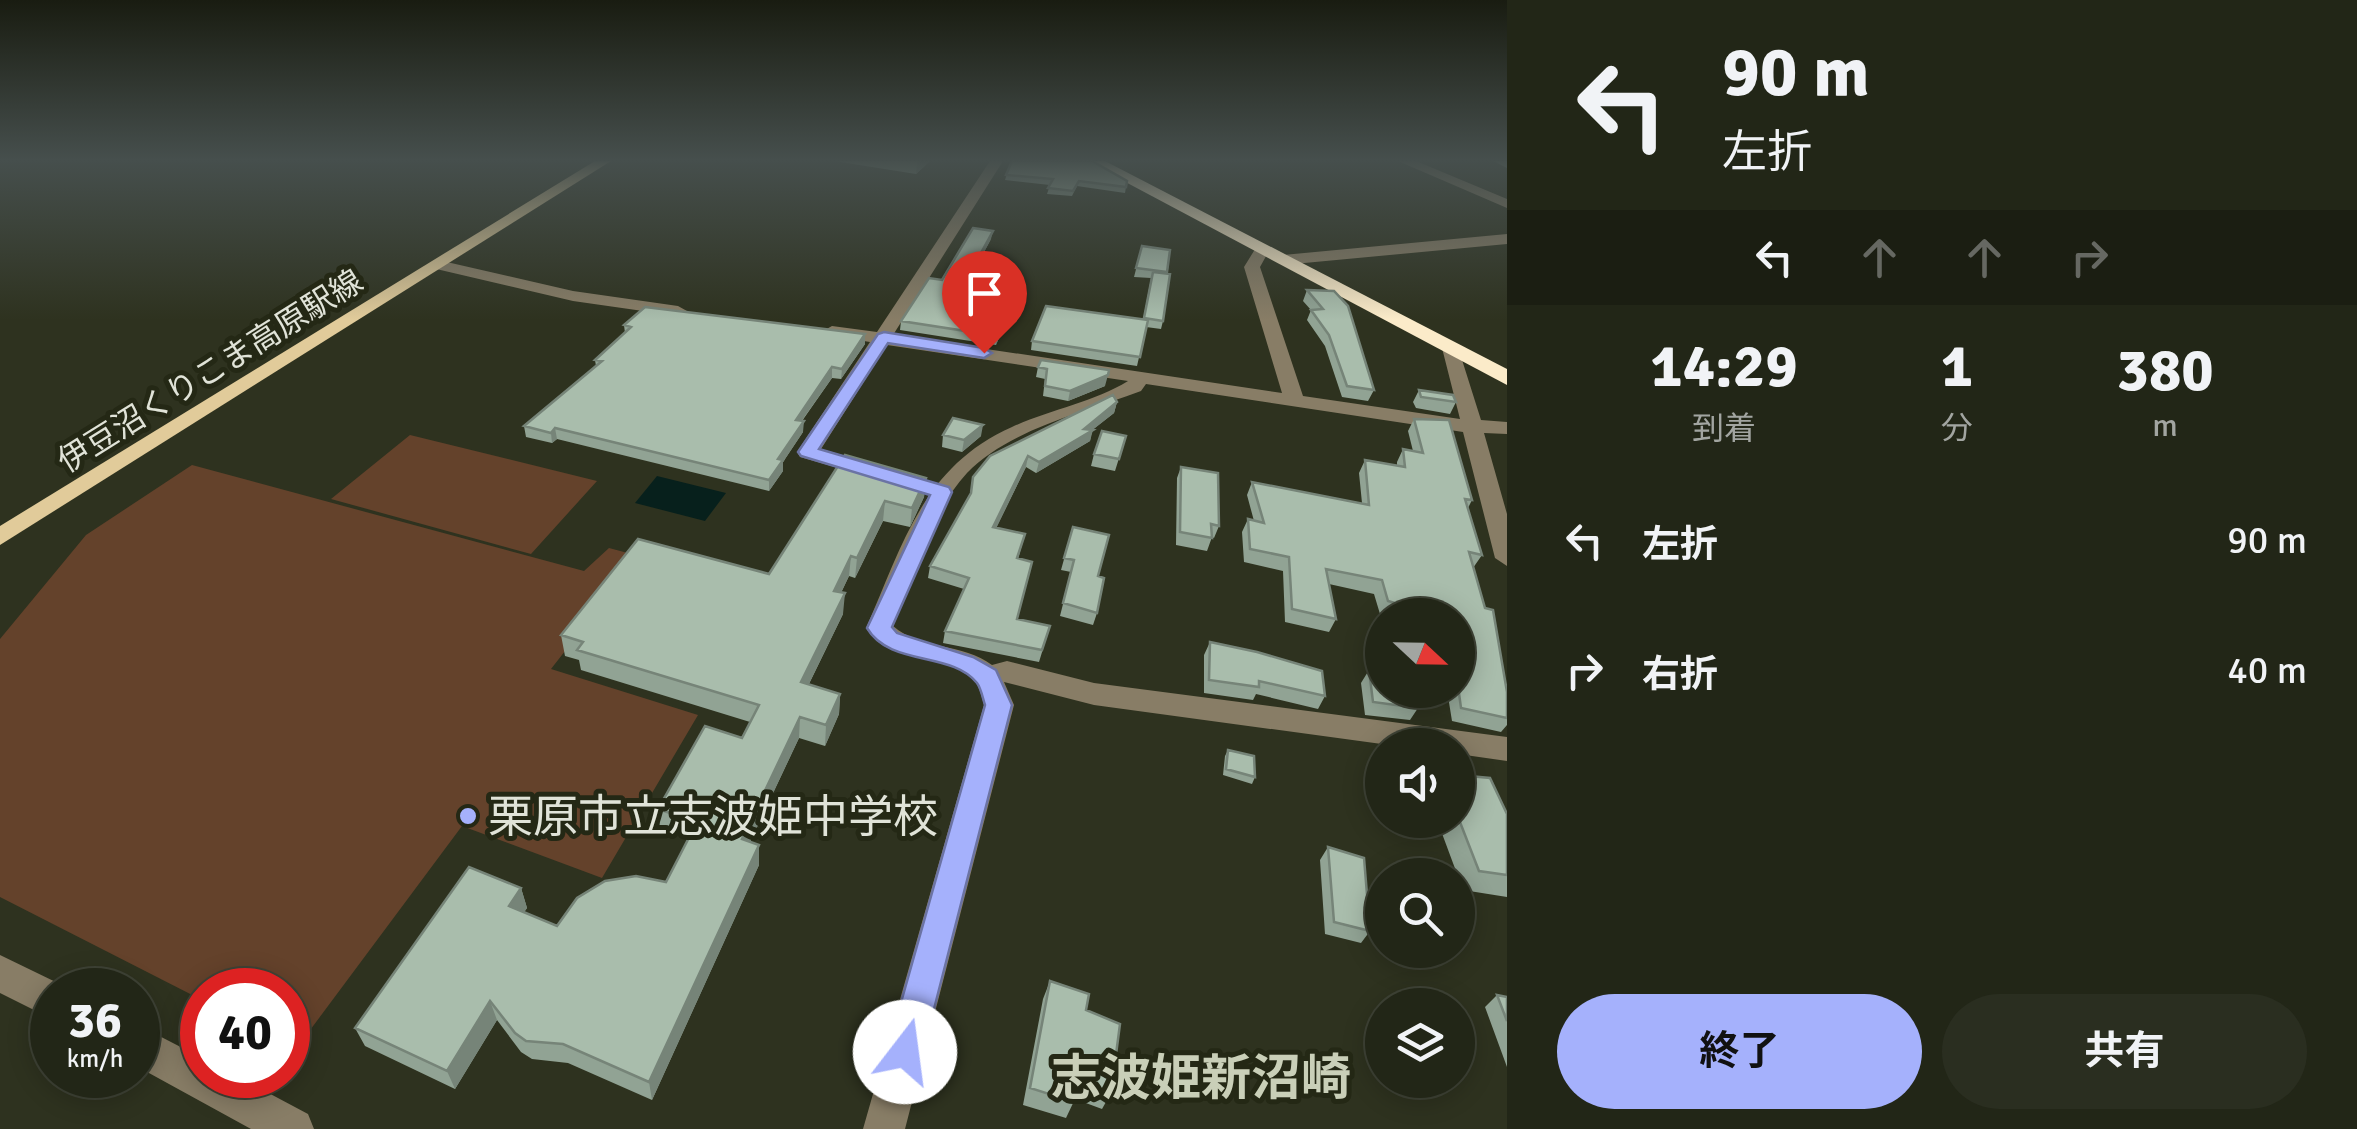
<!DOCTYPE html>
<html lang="ja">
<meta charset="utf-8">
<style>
:root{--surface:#222617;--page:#2a2e20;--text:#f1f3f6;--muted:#a2a5a1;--line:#3f4336;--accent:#a5b1fc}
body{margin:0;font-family:Signika,"Noto Sans JP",sans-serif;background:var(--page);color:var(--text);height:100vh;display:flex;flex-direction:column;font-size:38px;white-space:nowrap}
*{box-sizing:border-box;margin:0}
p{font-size:32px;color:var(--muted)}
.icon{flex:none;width:55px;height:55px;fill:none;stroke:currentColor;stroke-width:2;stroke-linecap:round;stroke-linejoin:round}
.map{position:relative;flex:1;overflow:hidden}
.drawer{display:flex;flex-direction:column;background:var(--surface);width:850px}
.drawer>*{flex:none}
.banner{background:#222617;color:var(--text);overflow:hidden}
.needle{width:65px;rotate:112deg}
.buttons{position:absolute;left:1365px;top:598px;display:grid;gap:20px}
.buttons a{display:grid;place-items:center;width:110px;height:110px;border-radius:50%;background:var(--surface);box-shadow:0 5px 25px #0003,0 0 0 2px var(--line);font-size:50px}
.speed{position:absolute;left:30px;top:968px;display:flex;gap:20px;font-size:50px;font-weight:700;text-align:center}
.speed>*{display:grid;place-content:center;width:130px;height:130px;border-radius:50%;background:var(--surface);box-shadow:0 5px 25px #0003,0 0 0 2px var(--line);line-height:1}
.speed small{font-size:25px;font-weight:400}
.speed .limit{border:15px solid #d22;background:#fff;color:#111}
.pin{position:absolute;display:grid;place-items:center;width:85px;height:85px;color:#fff;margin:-102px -42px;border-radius:50% 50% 50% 0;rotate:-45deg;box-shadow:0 0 10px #0007}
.pin .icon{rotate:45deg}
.me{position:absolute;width:110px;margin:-55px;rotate:15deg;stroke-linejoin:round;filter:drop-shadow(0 0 8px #0008)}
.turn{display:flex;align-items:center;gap:35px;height:210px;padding:0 50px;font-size:45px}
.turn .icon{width:130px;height:130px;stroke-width:2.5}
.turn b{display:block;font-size:70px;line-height:85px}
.lanes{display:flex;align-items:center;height:95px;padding:0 50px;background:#0003;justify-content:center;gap:50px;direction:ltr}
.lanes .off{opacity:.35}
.eta{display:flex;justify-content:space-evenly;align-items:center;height:170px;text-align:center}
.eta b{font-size:60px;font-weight:700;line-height:70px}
.action{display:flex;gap:20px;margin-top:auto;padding:20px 50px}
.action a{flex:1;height:115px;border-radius:60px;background:var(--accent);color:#111;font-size:40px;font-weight:700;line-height:115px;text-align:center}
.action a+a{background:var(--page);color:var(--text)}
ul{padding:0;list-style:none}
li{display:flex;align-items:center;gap:30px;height:130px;padding:0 50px}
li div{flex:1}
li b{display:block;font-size:38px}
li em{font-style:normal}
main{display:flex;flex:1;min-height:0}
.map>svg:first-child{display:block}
</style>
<main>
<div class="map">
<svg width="1507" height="1129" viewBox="0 0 1507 1129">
<rect width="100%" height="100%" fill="#2e321f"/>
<!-- green -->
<path fill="#64422b" d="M410,435L597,481L531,554L331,499Z
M192,465L584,571L609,548L639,556L551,669L698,715L602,878L462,826L296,1049L288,1044V990H202V1000L0,897V639L86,535Z"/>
<!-- water -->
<path fill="#07201c" d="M657,476L726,493L705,521L635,503Z"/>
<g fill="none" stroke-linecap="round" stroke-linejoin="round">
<!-- minor -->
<path fill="#887d66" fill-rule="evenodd" d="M990,161H1003L893,335L1282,393L1244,267L1257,246H1267L1270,249L1260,267L1303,396L1460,419L1442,348L1445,344H1457L1481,420L1507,422V434L1484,433L1507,514V566L1495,558L1463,432L1146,384L1141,391C1086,412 1009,429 967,473C930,513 914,576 893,626C921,650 963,643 992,665L1007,661L1094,683L1507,737V761L1458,754V745H1389L1094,705L1004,682L1014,705L905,1129H863L984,705C982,698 980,689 976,683C949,649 890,668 866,628C903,545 922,467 1012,427C1049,410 1094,402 1128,381L887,345L821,449L881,466L884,471L881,476L873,478L800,457L797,452L870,342L832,336L823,331L832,326L877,332Z
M1398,161H1416L1507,199V208Z
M1507,234V244L1283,265L1275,260L1283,255Z
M438,260L573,291L678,306L687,311L678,316L573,301L432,268V262Z
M0,955L66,987L67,990H52V1019L0,993Z
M138,1025L202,1058V1075H235L308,1114L314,1129H251L138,1067Z"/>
<!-- major -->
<path fill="#e1cb9a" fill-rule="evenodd" d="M595,161H611L0,545V526Z"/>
<!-- highway -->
<path fill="#fbebc9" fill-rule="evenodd" d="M1086,161H1105L1507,369V385Z"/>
</g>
<!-- wall -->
<path fill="#91a394" d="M834,161H930L916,174Z
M1011,161H1092L1127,181L1125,193L1077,186L1072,196L1047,194L1050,185L1005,180Z
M1493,161H1507V168Z
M991,239L961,295L1012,304L1010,312L996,345L900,330L901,321L942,280Z
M1142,246L1170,250L1163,321L1161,329L1146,327L1137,366L1031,350L1032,341L1143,320L1151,278L1134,277Z
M1307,290L1334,291L1374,390L1368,401L1342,397L1325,346L1307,320L1311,310L1303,301Z
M624,325L865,344L841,379L832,378L802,421L803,432L783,462V471L769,491L557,439L552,443L526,437L524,426L596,366L595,360L625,333Z
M1038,367L1105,386L1068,401L1043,396L1045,379L1036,377Z
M1419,390L1456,402L1450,414L1416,408L1413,402Z
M1117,402L1114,413L1092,430L1090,441L1036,473L1026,467L996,528L1025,534L1018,559V619L1050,626L1039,662L943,643L945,631L964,589L928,578L930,566L970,495L973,477Z
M1414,419L1472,500L1468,508L1482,555L1473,568L1507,692V725L1501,732L1452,721L1447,690H1458V615H1382L1380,614L1374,594L1329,584L1336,619L1329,632L1285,622L1283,571L1244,562L1242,532L1248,519L1254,521L1247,495L1252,482L1362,503L1359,473L1365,460L1397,466V462L1403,449L1413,451L1408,431Z
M943,435L981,436L962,452L942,447Z
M1126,436L1115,471L1091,466L1094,454Z
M845,455L926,478L924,497L910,527L883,521L855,578L849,576L841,593L843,614L809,684L840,694L839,714L825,746L799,738L750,842L759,845V865L652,1100L568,1063L532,1059L521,1052L497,1020L455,1089L365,1046L355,1028L521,888L527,908L524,912L557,926L666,882L688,839L660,829L658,809L742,738L750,722L581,670L579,660L565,656L561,635L769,574Z
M1181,467L1219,526L1214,538L1212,537L1207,551L1176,545L1177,478Z
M1073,527L1098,576L1097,613L1093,625L1060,616L1071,572L1061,570Z
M1210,642L1325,696L1318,709L1256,694L1253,700L1204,693V655Z
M1369,670L1418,708L1410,720L1365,715L1361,683Z
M1228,750L1255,777L1252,784L1223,775L1225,756Z
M1458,775L1507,814V897L1463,890L1437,820H1458Z
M1328,847L1370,931L1361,943L1325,934L1320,860Z
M1050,981L1086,1010L1111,1093L1102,1109L1075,1099L1066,1118L1023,1105L1043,999Z
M1497,995L1507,997V1067L1485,1007Z"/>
<!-- shaded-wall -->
<path fill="#768478" d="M918,161H930L916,174L917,162Z
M993,231L991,239L957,303L958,295Z
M1012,304L1010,312L996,345L998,336Z
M865,334V344L841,379L842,369Z
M832,367V378L795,430L796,420Z
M1108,375L1105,386L1068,401L1070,391Z
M1117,402L1114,413L1090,432L1093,430L1090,441L1036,473L1039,462Z
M804,421L803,432L783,462V471L769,491V480L778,459Z
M983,425L981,436L962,452L964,440Z
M555,428L557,439L552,443L551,433Z
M1028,456L1026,467L991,539L993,527Z
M926,478L924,497L910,527L912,508Z
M885,501L883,521L855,578L857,558Z
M851,556L849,576L832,611L834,591Z
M845,593L843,614L800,702L801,682Z
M840,694L839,714L825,746L826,725Z
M800,717L799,738L742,859V839Z
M759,845V865L652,1100L649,1082Z
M521,888L527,908L515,926L509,906Z
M490,1001L497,1020L455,1089L447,1071Z"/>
<!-- building -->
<path fill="#a9bdac" stroke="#768478" stroke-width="2.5" d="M1012,161H1092L1127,181L1126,187L1079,181L1073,191L1048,188L1053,179L1006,175Z
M973,228L993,231L958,295L1012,304L998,336L901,321L929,278L942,280Z
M1142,246L1170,250L1167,272L1136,268Z
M1153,272L1170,274L1163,321L1144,318Z
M1307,290L1334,291L1348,306L1374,390L1347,386L1329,335L1311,310L1323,309Z
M1046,306L1148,320L1140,357L1032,341Z
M645,307L865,334L842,369L832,367L796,420L804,421L778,459L783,460L769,480L555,428L551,433L524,426L602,361L595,360L631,327L624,325Z
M1041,360L1109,370L1108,375L1070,391L1045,386L1047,369L1038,367Z
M1419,390L1453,395L1456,402L1421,397Z
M1113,395L1117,402L1084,429L1093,430L1039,462L1028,456L993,527L1025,534L1017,558L1032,562L1017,619L1050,626L1042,650L945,631L969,578L930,566L971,493L973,477L990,456Z
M953,418L983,425L964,440L943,435Z
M1414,419L1449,420L1472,500L1465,499L1482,555L1469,552L1485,608L1493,610L1507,692V718L1461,708L1458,686V665L1467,666L1458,641V615H1435L1388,601L1382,580L1326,569L1336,619L1292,609L1289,557L1250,549L1248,519L1264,523L1252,482L1369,505L1365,460L1405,467L1403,449L1423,453Z
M1102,431L1126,436L1119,459L1094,454Z
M845,455L926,478L912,508L885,501L857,558L851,556L834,591L845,593L801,682L840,694L826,725L800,717L742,839L759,845L649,1082L563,1044L526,1041L515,1033L490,1001L447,1071L355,1028L469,867L521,888L509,906L557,926L577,898L605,881L636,876L666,882L697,822L658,809L705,726L742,738L759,705L577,650L583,642L561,635L638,539L769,574Z
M1181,467L1218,473L1219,526L1211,524L1212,538L1180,532Z
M1073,527L1109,535L1098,576L1104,578L1097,613L1063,603L1074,560L1064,558Z
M1210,642L1257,652L1322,671L1325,696L1259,681V687L1209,680Z
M1369,670L1382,673V690H1415L1418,708L1373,702Z
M1228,750L1254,756L1255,777L1226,769Z
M1458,775L1490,778L1507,814V875L1479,871L1458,817Z
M1328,847L1364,858L1370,931L1334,922Z
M1050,981L1089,994L1086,1010L1120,1024L1111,1093L1080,1081L1074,1102L1030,1088Z
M1497,995L1507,997V1021Z"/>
<!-- sky -->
<linearGradient id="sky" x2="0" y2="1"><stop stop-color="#191c11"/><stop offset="0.5" stop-color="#464f4d"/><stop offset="1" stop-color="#464f4d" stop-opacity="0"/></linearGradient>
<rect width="1507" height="320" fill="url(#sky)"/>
<!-- route -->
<path fill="#a5b1fc" stroke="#6b73a4" stroke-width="2.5" d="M884,332L984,348L992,353L984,358L888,343L819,449L949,487L952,492L892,627L897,633L973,657L996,670L1012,705L923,1052L918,1065L905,1070L892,1065L887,1052L985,705C983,699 981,688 977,683C952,651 890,667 867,628L930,495L801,456L798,452L878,334Z"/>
<!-- markers -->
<circle fill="#a5b1fc" stroke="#242815" stroke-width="4" cx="468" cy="816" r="10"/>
<g text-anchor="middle" stroke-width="10" stroke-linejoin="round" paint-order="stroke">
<!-- far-street labels -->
<g font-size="32" fill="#e0e3d8" stroke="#242815">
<text transform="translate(210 371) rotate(-32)" y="11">伊豆沼くりこま高原駅線</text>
</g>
<!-- near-poi labels -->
<g font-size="45" fill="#e0e3d8" stroke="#242815" text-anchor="start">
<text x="488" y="832">栗原市立志波姫中学校</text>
</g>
<!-- near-quarter labels -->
<g font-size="50" font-weight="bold" fill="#c9cfb8" stroke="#242815">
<text x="1201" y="1095">志波姫新沼崎</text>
</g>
</g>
</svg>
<div class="buttons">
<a><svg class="needle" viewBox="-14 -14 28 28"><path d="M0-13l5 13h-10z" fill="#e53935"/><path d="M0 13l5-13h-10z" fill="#a2a5a1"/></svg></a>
<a><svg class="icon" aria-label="sound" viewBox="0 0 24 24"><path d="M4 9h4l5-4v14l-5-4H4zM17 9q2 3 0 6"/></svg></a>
<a><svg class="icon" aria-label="search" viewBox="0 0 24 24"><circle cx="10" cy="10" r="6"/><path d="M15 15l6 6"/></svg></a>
<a><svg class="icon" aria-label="layers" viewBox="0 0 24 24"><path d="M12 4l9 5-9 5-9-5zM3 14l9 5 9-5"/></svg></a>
</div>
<div class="speed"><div>36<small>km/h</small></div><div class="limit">40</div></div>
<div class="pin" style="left:984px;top:353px;background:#d93025"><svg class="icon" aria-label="arrive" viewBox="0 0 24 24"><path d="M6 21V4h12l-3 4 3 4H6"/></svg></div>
<svg class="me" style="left:905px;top:1052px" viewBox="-20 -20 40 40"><circle r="19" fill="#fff"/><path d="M0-13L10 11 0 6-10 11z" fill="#a5b1fc"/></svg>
</div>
<section class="drawer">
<div class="banner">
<div class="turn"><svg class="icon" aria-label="left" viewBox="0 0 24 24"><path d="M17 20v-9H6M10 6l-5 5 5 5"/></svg><div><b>90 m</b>左折</div></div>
<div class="lanes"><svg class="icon" aria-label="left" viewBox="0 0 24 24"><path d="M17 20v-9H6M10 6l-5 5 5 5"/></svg><svg class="icon off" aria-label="ahead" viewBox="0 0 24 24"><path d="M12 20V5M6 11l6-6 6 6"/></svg><svg class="icon off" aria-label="ahead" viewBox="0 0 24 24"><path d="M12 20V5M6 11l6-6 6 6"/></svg><svg class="icon off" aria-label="right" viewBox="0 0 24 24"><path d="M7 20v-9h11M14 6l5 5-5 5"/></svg></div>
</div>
<div class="eta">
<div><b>14:29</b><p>到着</p></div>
<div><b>1</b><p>分</p></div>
<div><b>380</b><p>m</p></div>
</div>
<ul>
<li><svg class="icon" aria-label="left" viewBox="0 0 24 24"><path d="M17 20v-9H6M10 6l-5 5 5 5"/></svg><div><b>左折</b></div><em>90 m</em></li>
<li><svg class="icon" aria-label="right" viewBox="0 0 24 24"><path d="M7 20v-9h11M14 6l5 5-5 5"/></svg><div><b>右折</b></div><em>40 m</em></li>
</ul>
<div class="action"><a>終了</a><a>共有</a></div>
</section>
</main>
